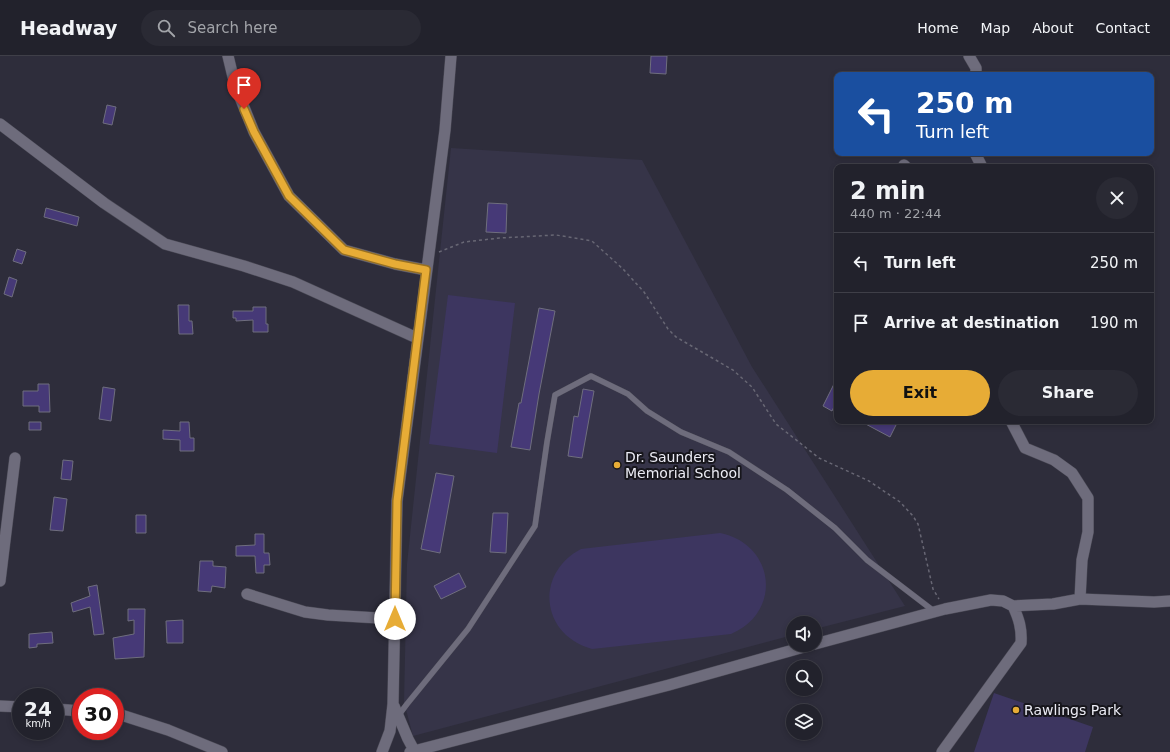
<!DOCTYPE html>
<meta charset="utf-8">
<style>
:root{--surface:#22222c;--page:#2a2a34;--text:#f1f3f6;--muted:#a2a4a9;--line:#3f3f48;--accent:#e7ac36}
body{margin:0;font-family:"DejaVu Sans",sans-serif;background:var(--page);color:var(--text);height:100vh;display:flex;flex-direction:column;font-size:15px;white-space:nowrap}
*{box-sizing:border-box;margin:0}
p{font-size:13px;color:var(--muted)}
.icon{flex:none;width:22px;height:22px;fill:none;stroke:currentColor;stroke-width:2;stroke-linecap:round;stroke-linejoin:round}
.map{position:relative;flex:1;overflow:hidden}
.drawer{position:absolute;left:834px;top:108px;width:320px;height:260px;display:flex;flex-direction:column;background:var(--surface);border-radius:8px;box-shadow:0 2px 6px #0003,0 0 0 1px var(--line)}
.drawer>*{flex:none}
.hud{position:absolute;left:834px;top:16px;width:320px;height:84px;border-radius:8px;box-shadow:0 2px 6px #0003,0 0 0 1px var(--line);background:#1a4fa0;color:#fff;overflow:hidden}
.buttons{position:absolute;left:786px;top:560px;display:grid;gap:8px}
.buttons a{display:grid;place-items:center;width:36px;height:36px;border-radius:50%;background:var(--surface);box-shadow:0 2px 6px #0003,0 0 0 1px var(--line);font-size:20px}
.speed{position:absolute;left:12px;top:632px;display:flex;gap:8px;font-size:20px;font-weight:700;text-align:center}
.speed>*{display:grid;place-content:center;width:52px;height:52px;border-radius:50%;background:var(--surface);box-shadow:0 2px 6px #0003,0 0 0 1px var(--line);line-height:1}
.speed small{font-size:10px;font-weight:400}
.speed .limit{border:6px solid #d22;background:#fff;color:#111}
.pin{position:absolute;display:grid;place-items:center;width:34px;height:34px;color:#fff;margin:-41px -17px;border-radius:50% 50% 50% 0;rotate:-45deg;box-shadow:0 0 4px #0007}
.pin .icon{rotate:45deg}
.me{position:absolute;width:44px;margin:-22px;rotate:0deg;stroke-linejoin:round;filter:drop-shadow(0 0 3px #0008)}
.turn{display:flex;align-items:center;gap:14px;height:84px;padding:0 16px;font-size:18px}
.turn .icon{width:52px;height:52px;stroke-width:2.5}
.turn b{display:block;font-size:28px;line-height:34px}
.round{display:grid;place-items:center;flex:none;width:42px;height:42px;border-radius:21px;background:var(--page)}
.summary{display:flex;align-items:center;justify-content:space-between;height:68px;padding:0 16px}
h1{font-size:24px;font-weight:700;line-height:30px}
.primary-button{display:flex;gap:8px;margin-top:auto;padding:8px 16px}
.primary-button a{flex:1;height:46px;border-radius:24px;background:var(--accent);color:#111;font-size:16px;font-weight:700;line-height:46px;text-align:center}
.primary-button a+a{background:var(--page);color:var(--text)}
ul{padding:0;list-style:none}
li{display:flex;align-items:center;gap:12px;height:60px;padding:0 16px;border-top:1px solid var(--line)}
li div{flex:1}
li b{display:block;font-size:15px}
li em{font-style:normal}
header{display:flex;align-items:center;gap:24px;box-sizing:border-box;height:56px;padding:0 20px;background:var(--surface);border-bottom:1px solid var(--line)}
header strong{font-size:19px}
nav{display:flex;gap:22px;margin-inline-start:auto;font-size:14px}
.search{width:280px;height:36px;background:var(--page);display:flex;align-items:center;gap:10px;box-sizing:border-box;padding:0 14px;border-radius:22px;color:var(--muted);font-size:15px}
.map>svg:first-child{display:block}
</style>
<header>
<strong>Headway</strong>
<div class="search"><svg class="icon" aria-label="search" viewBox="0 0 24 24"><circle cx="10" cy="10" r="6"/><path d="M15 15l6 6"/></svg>Search here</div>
<nav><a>Home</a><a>Map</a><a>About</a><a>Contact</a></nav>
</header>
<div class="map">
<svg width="1170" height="696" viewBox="0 0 1170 696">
<rect width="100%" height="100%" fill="#2e2d3b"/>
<!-- built -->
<path fill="#363448" d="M451,92L642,104L752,311L905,550L815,573V567H793V579L413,680L404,646L407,508Z"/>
<!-- green -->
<path fill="#3d3660" d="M448,239L515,247L497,397L429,388Z
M720,477C775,488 783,556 731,578L592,593C541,579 534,518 581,493Z
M994,637L1093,671L1085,696H974Z"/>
<!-- building -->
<path fill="#463977" stroke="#6f6e7e" d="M651,0H667L666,18L650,17Z
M107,49L116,51L112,69L103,67Z
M488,147L507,148L506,177L486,176Z
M46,152L79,161L77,170L44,161Z
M17,193L26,196L22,208L13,205Z
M9,221L17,224L12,241L4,238Z
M178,249H189V265H192L193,278H179Z
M253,251H266V268H268V276H253V264L236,265V262H233V255H253Z
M539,252L555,255L539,338L530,394L511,391L519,347H521Z
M837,322V344L832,355L823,350Z
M38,328H49L50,356H39V350H23V335H38Z
M103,331L115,333L111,365L99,363Z
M583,333L594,335L582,402L568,400L574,360L578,361Z
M860,365H898L890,381Z
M29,366H41V374H29Z
M180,366H189L190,382H194V395H180V384L163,383V374L180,375Z
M63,404L73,405L71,424L61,423Z
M436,417L454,420L440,497L421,493Z
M54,441L67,443L63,475L50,474Z
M493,457H508L506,497L490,496Z
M136,459H146V477H136Z
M255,478H264V497H269L270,509H264V517H256L255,500H236V490L255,489Z
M200,505H213V510L226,511L225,532L212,530L211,536L198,535Z
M459,517L466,531L441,543L434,530Z
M97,529L104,578L94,579L90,551L73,556L71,547L90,540L88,531Z
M128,553H145L144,601L115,603L113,582L134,578V564L128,565Z
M183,564V587H167L166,565Z
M52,576L53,587L37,588V591L29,592V578Z"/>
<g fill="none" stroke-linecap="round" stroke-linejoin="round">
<!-- lane casing -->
<g stroke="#4a4955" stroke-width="6">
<path id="lane" d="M398,660L407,648L468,573L535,470L547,386L555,339L591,320L628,338L647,355L681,376L729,396L787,434L835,472L867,504L935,556"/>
</g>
<!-- street casing -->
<g stroke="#4a4955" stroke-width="12">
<path id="street" d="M228,0L235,29L254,76L289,140L344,194L395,208L426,214
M969,0L976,12V19
M0,68L104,147L165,188L244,210L293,226L417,282
M975,97L982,111
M904,109L906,111
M1011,365L1025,392L1054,404L1072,417L1088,442V476L1082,504L1080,543
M0,525L15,402
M247,538L305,556L328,559L395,563
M815,588L945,553L991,544L1003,545L1013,550
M0,650L21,651
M394,650L408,683L415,696
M55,653L81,655
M115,657L168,674L222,696
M382,696L390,675L393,648L397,445L445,74L451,0
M410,696L669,629L811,589
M942,696L1021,587C1022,573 1019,563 1013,550L1053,548L1080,543L1154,546L1170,545"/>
</g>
<!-- path -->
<path stroke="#686774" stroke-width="1.5" stroke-dasharray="3 3" stroke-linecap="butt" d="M439,196L464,186L500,182L556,179L592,185L623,213L644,236L668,273L676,281L733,314L752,331L776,368L819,402L869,425L900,446L913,460L918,468L933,533L939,543"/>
<!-- lane -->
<use href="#lane" stroke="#6e6c7c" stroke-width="5.5"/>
<!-- street -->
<use href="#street" stroke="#6e6c7c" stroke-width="11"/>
</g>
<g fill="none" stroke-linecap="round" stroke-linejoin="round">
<!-- route casing -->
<g stroke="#967023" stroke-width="10">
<path id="route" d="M244,53L254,76L289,140L344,194L395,208L426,214L397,445L395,563"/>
</g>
<!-- route -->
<use href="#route" stroke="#e7ac36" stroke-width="7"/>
</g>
<!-- markers -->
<g fill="#e7ac36" stroke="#17161c" stroke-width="1.5">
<circle cx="617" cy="409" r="4"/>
<circle cx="1016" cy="654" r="4"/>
</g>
<g text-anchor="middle" stroke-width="4" stroke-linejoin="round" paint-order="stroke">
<!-- poi labels -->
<g font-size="14" fill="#ececf5" stroke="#17161c" text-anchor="start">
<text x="625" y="406">Dr. Saunders<tspan x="625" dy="16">Memorial School</tspan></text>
<text x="1024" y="659">Rawlings Park</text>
</g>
</g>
</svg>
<div class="buttons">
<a><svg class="icon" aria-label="sound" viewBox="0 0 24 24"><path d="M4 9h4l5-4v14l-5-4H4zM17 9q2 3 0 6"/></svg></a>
<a><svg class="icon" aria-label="search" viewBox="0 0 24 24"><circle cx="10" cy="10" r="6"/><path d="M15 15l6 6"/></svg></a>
<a><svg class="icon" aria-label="layers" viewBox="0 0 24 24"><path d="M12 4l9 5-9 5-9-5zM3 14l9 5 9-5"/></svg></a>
</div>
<div class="speed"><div>24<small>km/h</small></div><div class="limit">30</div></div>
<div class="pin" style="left:244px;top:53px;background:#d93025"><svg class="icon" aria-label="arrive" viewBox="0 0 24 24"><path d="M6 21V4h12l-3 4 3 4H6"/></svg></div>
<svg class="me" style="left:395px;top:563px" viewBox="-20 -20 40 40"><circle r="19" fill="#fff"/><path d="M0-13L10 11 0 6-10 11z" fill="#e7ac36"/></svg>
<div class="hud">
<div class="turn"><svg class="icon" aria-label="left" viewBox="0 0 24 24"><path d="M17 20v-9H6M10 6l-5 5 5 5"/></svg><div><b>250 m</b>Turn left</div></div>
</div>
<section class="drawer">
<div class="summary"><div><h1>2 min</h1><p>440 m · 22:44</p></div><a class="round"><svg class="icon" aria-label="close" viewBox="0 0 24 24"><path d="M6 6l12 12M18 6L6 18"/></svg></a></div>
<ul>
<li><svg class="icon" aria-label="left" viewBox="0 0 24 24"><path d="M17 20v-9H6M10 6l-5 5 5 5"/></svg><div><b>Turn left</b></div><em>250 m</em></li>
<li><svg class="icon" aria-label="arrive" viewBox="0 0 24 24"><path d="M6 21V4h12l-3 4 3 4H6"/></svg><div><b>Arrive at destination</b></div><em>190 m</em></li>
</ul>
<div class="primary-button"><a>Exit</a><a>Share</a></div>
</section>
</div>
